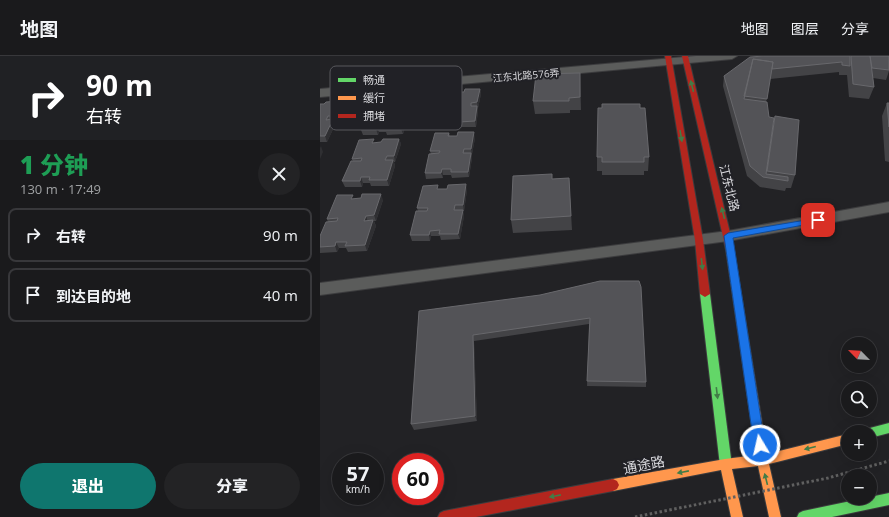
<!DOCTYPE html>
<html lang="zh">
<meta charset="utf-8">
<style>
:root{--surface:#1a1a1c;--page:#232325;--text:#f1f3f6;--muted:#9fa1a3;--line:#38383b;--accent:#0f766e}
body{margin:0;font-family:"Open Sans","Noto Sans SC",sans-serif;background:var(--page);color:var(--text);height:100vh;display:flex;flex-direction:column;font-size:15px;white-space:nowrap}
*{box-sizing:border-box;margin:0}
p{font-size:13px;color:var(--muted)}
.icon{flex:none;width:22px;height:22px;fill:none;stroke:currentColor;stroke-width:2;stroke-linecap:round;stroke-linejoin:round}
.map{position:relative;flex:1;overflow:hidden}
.details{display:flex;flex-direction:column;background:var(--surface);width:320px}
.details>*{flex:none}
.top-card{background:#202124;color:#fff;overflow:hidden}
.needle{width:26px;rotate:294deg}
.buttons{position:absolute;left:521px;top:281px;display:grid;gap:8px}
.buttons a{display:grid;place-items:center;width:36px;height:36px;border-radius:50%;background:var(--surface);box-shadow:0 4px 16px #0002,0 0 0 1px var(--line);font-size:20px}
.speed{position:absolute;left:12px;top:397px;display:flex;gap:8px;font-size:20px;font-weight:700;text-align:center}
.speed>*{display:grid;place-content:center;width:52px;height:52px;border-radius:50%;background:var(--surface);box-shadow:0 4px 16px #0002,0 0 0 1px var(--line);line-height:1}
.speed small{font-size:10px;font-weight:400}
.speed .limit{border:6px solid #d22;background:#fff;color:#111}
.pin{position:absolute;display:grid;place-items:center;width:34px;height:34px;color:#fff;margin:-17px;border-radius:8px;box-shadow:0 2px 6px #0006}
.me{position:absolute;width:44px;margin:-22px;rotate:351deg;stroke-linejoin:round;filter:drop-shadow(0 0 3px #0008)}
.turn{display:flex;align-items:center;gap:14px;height:84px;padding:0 20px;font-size:18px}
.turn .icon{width:52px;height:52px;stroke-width:2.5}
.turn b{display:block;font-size:28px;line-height:34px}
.round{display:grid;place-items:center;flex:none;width:42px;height:42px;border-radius:21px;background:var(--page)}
.headline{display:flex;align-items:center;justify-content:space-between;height:68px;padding:0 20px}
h1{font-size:24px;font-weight:800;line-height:30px;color:#1e9e55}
.button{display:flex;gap:8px;margin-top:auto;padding:8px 20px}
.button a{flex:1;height:46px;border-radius:24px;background:var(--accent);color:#fff;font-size:16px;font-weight:800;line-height:46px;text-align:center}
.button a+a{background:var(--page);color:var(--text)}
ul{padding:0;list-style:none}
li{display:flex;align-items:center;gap:12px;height:54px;margin:0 8px 6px;padding:0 12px;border:2px solid var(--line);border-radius:8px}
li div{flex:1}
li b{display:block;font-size:15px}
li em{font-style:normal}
header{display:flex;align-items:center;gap:24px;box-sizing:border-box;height:56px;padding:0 20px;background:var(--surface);border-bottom:1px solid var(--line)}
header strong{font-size:19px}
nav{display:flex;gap:22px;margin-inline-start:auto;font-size:14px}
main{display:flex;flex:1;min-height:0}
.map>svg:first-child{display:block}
</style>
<header>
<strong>地图</strong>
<nav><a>地图</a><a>图层</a><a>分享</a></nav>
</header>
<main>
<section class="details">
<div class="top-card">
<div class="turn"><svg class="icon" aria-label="right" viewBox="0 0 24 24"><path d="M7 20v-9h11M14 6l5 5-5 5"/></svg><div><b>90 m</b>右转</div></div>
</div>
<div class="headline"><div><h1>1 分钟</h1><p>130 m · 17:49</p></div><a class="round"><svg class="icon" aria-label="close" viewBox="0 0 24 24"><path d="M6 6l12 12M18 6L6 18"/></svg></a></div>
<ul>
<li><svg class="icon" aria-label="right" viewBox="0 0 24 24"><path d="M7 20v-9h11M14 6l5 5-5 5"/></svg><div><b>右转</b></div><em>90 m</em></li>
<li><svg class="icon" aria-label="arrive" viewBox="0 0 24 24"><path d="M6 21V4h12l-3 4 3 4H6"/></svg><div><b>到达目的地</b></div><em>40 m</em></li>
</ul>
<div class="button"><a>退出</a><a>分享</a></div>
</section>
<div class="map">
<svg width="569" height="461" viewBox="0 0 569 461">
<rect width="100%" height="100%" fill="#222225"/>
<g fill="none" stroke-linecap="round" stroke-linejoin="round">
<!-- street casing -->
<g stroke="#3c3c3e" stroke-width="2">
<path id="street" d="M376,0H417L412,3L0,41V33Z
M569,146V156L408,185L0,239V227L408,175Z"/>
</g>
<!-- fast casing -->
<g stroke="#3c3c3e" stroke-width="2">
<path id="fast" d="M385,235L390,238L412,410L410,414L406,415L402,414L400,410L380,238Z
M569,367V377L550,382V376H545L546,373Z
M569,437V449L512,461H477L479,457L483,455Z"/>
</g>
<!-- slow casing -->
<g stroke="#3c3c3e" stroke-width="2">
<path id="slow" d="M410,191L414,194L447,398L528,378V388L449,408L461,461H449L438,410L412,413L423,461H411L401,414L293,435L289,433L287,429L289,425L293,423L405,403L436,399L406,194Z"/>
</g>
<!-- jam casing -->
<g stroke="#3c3c3e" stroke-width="2">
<path id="jam" d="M345,0H351L383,184L390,238L385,241L380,238L375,184Z
M362,0H368L414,194L410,197L406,194Z
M293,423L297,425L299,429L297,433L293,435L156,461H118L120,457L124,455Z"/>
</g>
<!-- street -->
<use href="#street" fill="#5b5c5b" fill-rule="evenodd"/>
<!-- fast -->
<use href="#fast" fill="#63d668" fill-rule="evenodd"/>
<!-- slow -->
<use href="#slow" fill="#ff974d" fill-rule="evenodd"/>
<!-- jam -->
<use href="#jam" fill="#b3261e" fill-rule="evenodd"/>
<!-- path-bridge -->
<path stroke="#606060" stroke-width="3" stroke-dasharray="2.5 2.5" stroke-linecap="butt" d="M315,461L508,422L569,405"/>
</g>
<!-- wall -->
<path fill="#434346" d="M444,0H569V15L566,24L553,22L554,31L549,43L529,41L527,19H519V16L450,23L446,46L449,61L475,119L471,132H466L465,135L440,131L427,120L403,30L404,20Z
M260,17L261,54H250V57L215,58L213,45Z
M137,33L138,36H144L160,33L161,38L158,52V55L156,71H140V69H133L132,72H117L116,66L121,51L120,49Z
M68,39L69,42L93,44L88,59H87L88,62L83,78L67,79L66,76H59L58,79H43L41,74L49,57V55Z
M567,47H569V106L565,105L562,60Z
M0,48L23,51L16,65L14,66L15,69L7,86H0Z
M320,52L329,101L328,115H324V119H282V115H277V101Z
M129,77L130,80L155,82L152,98V102L149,121L132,122L131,119H123V122L106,123L105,117L111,98L110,95Z
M79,83L81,88L75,106H74L75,110L69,130H51L50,127H43L42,131H25L22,125L33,105L32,103L55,87Z
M249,122L252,174L193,177L191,164L232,123Z
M119,133L147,134L144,155H143L144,160L140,183L121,184L120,180H111L110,185H92L90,179L98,155L97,152Z
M34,143L63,144L56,165H54L56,170L47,195L28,196L26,192H19L17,196L0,197V180L8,166L7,163Z
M280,225L326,326V331L267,330L269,268L154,285L157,365L94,374L91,368L99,255L220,239Z"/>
<!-- shaded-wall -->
<path fill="#2f2f32" d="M160,33L161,38L158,52L157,46Z
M91,39L93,44L88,59L87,53Z
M21,45L23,51L16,65L14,60Z
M157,50L158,55L156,71L155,65Z
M86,56L88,62L83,78L81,73Z
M13,63L15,69L7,86L5,80Z
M131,63L133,69L132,72L131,66Z
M57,71L59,76L58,79L56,73Z
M154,76L155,82L152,98L151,93Z
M79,83L81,88L75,106L74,100Z
M1,90L3,96L0,103V92Z
M151,97L152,102L149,121L148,116Z
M73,104L75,110L69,130L67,124Z
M122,113L123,119V122L121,117Z
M41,121L43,127L42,131L40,125Z
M146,128L147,134L144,155L143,149Z
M61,138L63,144L56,165L54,159Z
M143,154L144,160L140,183L138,178Z
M46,160L48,166L44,165Z
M53,164L56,170L47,195L45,189Z
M110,175L111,180L110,185L109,179Z
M16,186L19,192L17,196L15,190Z
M153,279L154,285L157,365L155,360Z"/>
<!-- building -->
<path fill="#535357" stroke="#68686c" d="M444,0H530V10L522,9V6L452,13L453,6L433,3L424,43L447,46L449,61L454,62L446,118L468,121V125L443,121L430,110L404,20L430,1Z
M531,0H550L554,31L533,28Z
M550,0H569V14L552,12Z
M433,3L453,6L447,43L424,40Z
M260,17V41L249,42V45H213L216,18Z
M124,33H137V36H144L145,33H160L157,46L151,47V50H157L155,65L139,66L140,63H131V66H116L120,51L129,50V48L120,49Z
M21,45L14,60H8L6,64L13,63L5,80H0V48H4L6,46Z
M567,47H569V71Z
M282,48H320V52H325L329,101H324V106H282V101H277L278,52H282Z
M455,60L479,64L475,119L447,115Z
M138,76H154L151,93H144L143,97H151L148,116H131V113H122L121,117H105L109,98L119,97L120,95H110L115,77H129L128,80H137Z
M54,83L52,87L61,86L63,83H79L74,100H67L65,104H73L67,124H49L50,121H41L40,125H22L31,105H41L42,102L32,103L39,84Z
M232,118V123L249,122L251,160L191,164L193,120Z
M146,128L143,149H135L134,154H143L138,178H119L120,174L110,175L109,179H90L96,155H107L108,152H97L103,130L118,129L117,133H127L128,129Z
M42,138H61L54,159L46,160L44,165L53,164L45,189L25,190L27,186H16L15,190L0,191V180L6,166L17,165L18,162L7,163L17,139H33L31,143L41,142Z
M280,225H319L321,231L326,326L267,325L270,262L153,279L155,360L91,368L99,255L220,239Z"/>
<!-- one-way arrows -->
<defs><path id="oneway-solid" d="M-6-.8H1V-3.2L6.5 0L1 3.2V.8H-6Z"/></defs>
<g fill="#427c47">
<use href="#oneway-solid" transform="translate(372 30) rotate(-104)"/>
<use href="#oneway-solid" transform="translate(361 80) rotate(80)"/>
<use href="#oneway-solid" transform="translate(403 157) rotate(-104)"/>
<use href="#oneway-solid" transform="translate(382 208) rotate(83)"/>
<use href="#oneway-solid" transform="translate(397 337) rotate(83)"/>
<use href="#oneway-solid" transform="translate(490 392) rotate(166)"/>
<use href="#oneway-solid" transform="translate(363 416) rotate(169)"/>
<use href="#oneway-solid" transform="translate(446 423) rotate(-104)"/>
<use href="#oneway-solid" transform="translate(235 440) rotate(169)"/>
</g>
<!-- route -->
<path fill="#1a73e8" stroke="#114b97" d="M498,162L502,164L500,166L413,182L445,389L444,393L440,395L435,393L434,389L404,180L408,177Z"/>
<g text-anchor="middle" stroke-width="4" stroke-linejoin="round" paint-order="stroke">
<!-- far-street labels -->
<g font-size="10" fill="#d9d9dd" stroke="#212126">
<text transform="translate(206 19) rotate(-5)" y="4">江东北路576弄</text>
</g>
<!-- street labels -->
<g font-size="12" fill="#d9d9dd" stroke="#212126">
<text transform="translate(409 132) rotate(76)" y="4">江东北路</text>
</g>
<!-- near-street labels -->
<g font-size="14" fill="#d9d9dd" stroke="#212126">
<text transform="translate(324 409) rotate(-11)" y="5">通途路</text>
</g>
</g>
<!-- legend -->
<rect x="10" y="10" width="132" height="64" rx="6" fill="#212126" stroke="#58585d" stroke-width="1"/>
<rect x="18" y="22" width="18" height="4" fill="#63d668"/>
<rect x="18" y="40" width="18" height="4" fill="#ff974d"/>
<rect x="18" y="58" width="18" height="4" fill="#b3261e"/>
<g font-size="11" fill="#d9d9dd">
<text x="43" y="28">畅通</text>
<text x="43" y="46">缓行</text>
<text x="43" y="64">拥堵</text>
</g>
</svg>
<div class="buttons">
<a><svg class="needle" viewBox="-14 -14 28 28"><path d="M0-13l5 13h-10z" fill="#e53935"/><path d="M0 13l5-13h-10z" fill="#9fa1a3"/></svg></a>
<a><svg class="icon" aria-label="search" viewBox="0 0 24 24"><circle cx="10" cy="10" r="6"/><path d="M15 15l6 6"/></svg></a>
<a>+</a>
<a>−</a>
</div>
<div class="speed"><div>57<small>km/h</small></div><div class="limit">60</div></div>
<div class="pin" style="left:498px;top:164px;background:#d93025"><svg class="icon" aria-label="arrive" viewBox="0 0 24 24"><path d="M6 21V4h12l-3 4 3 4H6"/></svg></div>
<svg class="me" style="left:440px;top:389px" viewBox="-20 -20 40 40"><circle r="17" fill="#1a73e8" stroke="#fff" stroke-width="3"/><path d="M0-11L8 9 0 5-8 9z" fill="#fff"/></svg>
</div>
</main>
